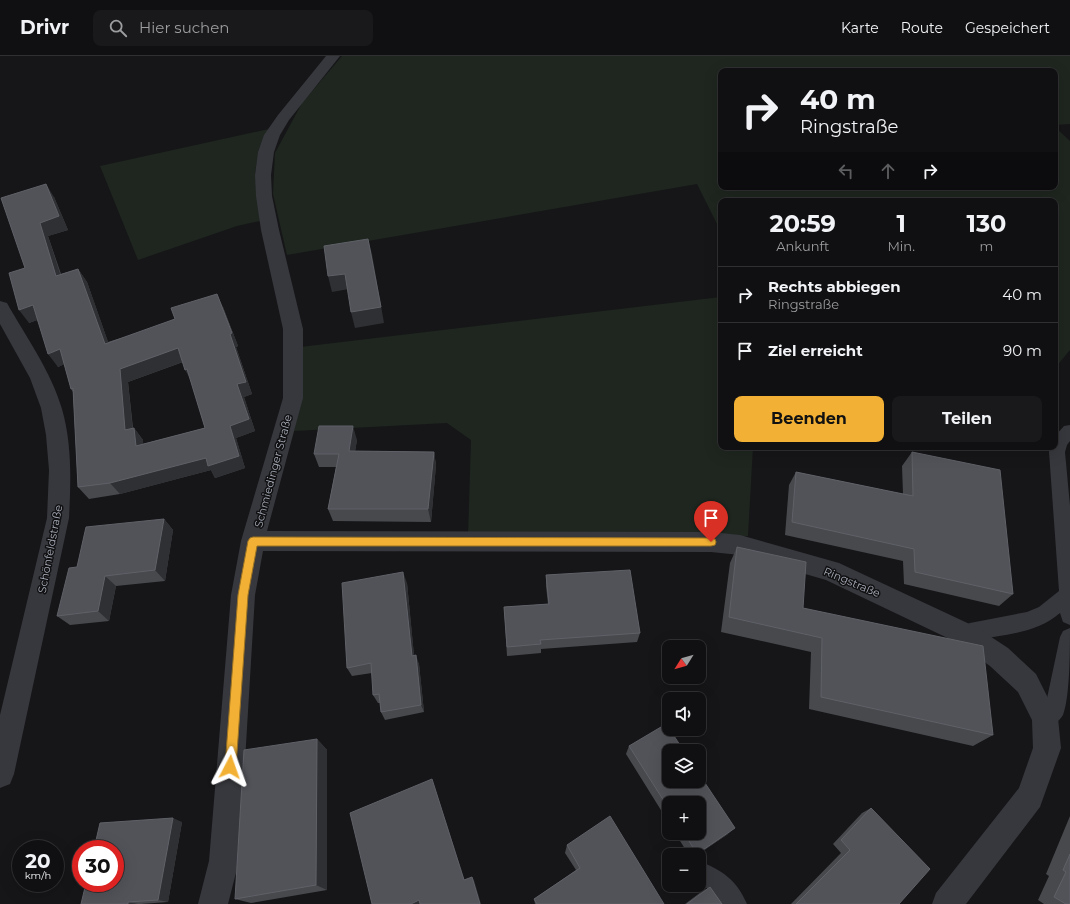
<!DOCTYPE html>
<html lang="de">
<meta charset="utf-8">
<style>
:root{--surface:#101012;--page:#19191b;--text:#f1f3f6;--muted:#9c9d9f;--line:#303032;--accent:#f2b134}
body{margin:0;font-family:Montserrat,sans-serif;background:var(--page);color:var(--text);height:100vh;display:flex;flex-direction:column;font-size:15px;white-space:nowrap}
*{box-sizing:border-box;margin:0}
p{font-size:13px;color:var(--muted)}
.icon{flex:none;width:22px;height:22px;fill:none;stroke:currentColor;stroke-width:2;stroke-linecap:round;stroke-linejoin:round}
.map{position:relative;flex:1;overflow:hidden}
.drawer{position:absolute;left:718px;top:142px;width:340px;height:252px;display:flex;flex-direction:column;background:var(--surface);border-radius:8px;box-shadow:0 4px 16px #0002,0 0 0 1px var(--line)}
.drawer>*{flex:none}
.guide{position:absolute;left:718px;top:12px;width:340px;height:122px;border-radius:8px;box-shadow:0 4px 16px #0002,0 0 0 1px var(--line);background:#101012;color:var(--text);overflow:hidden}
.needle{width:26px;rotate:233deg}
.tools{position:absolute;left:662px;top:584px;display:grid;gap:8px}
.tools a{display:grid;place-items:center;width:44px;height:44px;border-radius:8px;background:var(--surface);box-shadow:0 4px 16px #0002,0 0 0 1px var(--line);font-size:20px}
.speed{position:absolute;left:12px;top:784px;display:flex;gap:8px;font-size:20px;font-weight:700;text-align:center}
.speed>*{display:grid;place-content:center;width:52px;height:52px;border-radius:50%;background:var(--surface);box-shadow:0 4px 16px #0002,0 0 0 1px var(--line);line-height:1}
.speed small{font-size:10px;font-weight:400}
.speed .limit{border:6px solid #d22;background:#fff;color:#111}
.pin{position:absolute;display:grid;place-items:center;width:34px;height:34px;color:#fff;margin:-41px -17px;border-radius:50% 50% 50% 0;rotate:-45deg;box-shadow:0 0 4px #0007}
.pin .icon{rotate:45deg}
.me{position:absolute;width:44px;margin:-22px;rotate:4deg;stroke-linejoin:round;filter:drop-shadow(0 0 3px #0008)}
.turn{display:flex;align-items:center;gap:14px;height:84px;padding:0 16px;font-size:18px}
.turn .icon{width:52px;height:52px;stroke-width:2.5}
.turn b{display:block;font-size:28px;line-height:34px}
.lanes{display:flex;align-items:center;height:38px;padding:0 16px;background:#0003;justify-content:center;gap:20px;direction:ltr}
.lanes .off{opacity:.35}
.eta{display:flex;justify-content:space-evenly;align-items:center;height:68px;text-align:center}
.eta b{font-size:24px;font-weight:700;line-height:28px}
.button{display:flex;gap:8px;margin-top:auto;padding:8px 16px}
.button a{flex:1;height:46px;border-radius:8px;background:var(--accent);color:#111;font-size:16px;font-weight:700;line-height:46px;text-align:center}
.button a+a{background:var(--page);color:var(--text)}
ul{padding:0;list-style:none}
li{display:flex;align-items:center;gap:12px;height:56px;padding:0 16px;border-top:1px solid var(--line)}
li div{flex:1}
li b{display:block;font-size:15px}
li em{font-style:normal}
header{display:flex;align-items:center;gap:24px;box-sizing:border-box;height:56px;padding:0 20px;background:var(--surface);border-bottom:1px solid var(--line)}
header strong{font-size:19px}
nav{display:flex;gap:22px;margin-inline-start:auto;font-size:14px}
.search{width:280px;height:36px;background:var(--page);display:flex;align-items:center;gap:10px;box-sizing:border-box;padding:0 14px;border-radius:8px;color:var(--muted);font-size:15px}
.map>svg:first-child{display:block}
</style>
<header>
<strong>Drivr</strong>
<div class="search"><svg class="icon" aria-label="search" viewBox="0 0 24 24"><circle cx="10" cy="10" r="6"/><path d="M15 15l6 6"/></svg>Hier suchen</div>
<nav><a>Karte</a><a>Route</a><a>Gespeichert</a></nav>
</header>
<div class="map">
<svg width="1070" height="848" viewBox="0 0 1070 848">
<rect width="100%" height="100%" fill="#161618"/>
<!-- green -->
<path fill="#1e261f" d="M342,0H1070V68L1055,69V15H721V131H1055V71L1070,85V294L1055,312V145H721V176L697,128L287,199L273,138L275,97L302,47Z
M269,73L259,93L255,117L260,165L237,170L138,204L100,110Z
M721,241V391H753L748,480H468L471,384L447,367L294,375L303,334L300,291Z
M888,391H986L982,395Z"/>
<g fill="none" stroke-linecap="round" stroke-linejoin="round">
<!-- lane -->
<path fill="#37383d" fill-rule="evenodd" d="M1070,369V385L1067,389L1065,396L1070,450V569L1063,566L1060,557C1037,577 1004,579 975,584L967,588L960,585L957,579L963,570L970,567L1027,556L1039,551L1059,535L1049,396L1050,391H1055V380L1064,370Z
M1070,572C1070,594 1070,641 1063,659C1059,666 1051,670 1045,672L1038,669L1035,662L1038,655L1046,647L1060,581L1063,575Z
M699,805C722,814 737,824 747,848H720L710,834L699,828Z"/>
<!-- street -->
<path fill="#37383d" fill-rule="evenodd" d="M326,0H340L289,64L280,79L274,96L271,119L272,140L279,174L303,273V342L267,475L711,476L740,479L839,507L976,571L1008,592L1036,618L1058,662L1061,692L1040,751L966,848H932L936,837L1019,732L1033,692L1032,664L1018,636L990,610L958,587L826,524L740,499L711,496L263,495L255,539L239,805L228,848H198L209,805L231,539L241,485L283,342V273L261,174L256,140L255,119L258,96L264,79L278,59Z
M0,245L7,247C26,281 51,315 62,353C72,388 71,425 69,462L14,718L10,728L0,732V659L47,462L49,414L46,379L41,352L30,322L0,268Z"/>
</g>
<!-- wall -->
<path fill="#47494d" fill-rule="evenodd" d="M54,141L68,174L48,180L61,218L78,213L87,226L108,286L223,251L238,290L236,291L252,338L244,341L255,375L236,382L245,412L215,422L211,414L120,438L89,443L78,431L73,336L71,333L64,308L58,311L37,264L29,267L25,212ZM183,306L190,321L205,372L143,388V384L134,372H133L128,326Z
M357,384L355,395L434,396L436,409L431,466L333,465L328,453L336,411H319L314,398Z
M912,396L1013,538L999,550L904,528L903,505L785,479L789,429L796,416L903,438L902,410Z
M164,463L173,474L165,525L116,530L109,565L70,569L57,560L77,511Z
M737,491L803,552L993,679L973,690L809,653L811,596L721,576L730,507Z
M546,519L640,577L637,586L541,593V597L507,600L504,551L548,548L546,530Z
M407,527L414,600L419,608L424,656L385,664L381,656L380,647H378L373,639L372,617L352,620L347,612Z
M317,683L327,694V834L251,847L235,843Z
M629,690L728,778L697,799H689L675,777H699L669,747V767L626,698Z
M871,752L899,848H791L841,797L833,788L862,757Z
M1070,760V848H1044L1038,844L1049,820L1046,818Z
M182,766L168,846L141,848H81Z
M567,789L664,848H535L534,843L576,814L565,797Z
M710,831L722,848H685L701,836Z"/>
<!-- shaded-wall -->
<path fill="#2f3033" d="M46,128L54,141L68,174L48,180L65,233L56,220L40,167Z
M368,183L372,198L384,267L355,272L351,256Z
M78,213L87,226L113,300L105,288Z
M345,218L349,233L332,236L328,220Z
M217,238L223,251L238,290L236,291L252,338L244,341L255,375L236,382L245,412L215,422L211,414L120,438L110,427L230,370L237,328L230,278Z
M33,249L43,262L29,267L19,254Z
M178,292L185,305L128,326L134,386L125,374L120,313Z
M60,293L70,306L58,311L48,298Z
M187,313L192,326L185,314Z
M353,370L357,384L353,408L349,395Z
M134,372L143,384L144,402L136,390Z
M434,396L436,409L431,466L428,453Z
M164,463L173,474L165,525L155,514Z
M403,516L407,527L415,609L412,600Z
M105,520L116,530L109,565L98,555Z
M416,599L419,608L424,656L421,649Z
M317,683L327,694V834L316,829Z
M432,723L434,729L466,828L464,824Z
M173,762L182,766L168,846L158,844Z
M735,772L728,778L697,799H696Z
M472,821L474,824L481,848H480Z
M419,844L420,848H411Z
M128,846L138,848H128Z"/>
<!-- building -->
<path fill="#525359" stroke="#5f6168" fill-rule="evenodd" d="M46,128L59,160L40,167L56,220L78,213L105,288L175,263L171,252L217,238L232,277L230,278L246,326L237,328L249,363L230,370L239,400L208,410L206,402L110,427L78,431L73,332L71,333L60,293L48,298L33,249L19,254L9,217L25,212L1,142ZM178,292L185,314L187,313L205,372L136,390L134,372L125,374L120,313Z
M368,183L381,251L351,256L345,218L328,220L324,190Z
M319,370H353L349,395L434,396L428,453H328L339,398H314Z
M912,396L1000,414L1013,538L915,516L914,493L792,466L796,416L913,440Z
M164,463L155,514L105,520L98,555L57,560L69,512L77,511L86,471Z
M737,491L806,506L803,552L983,590L993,679L821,641L822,582L729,561Z
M630,514L640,577L540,584L541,588L507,591L504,551L549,548L546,519Z
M403,516L412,600L416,599L421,649L381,656L379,638L373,639L371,607L347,612L342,527Z
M666,668L684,695H669V725H699V718L735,772L697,798L684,777H699V747H669V753L629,690Z
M317,683L316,829L235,843L244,694Z
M432,723L464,824L472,821L480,848H420L419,844L411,848H372L350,757Z
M871,752L930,813L899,848H796L850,794L841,784Z
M610,760L664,848H537L534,843L580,812L567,789Z
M173,762L158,844L128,846V848H81L86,827H115V793H94L100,767Z
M1070,798V848H1066L1054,841L1066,816L1063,814Z
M710,831L722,848H687Z"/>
<!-- route -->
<path fill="#f2b134" stroke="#9d7322" d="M253,481L711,482L715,483L716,486L715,489L711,490H257L248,539L236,711L234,715L230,717L226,715L225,711L238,539L248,485L250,482Z"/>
<g text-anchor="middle" stroke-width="3" stroke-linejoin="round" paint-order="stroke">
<!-- street labels -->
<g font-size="11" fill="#a8adb8" stroke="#111113">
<text transform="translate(273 415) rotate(-75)" y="4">Schmiedinger Straße</text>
<text transform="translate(50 493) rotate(-79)" y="4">Schönfeldstraße</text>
<text transform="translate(852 526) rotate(23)" y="4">Ringstraße</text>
</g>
</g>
</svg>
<div class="tools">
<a><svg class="needle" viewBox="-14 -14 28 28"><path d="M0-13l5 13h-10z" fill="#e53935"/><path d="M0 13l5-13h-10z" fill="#9c9d9f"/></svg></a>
<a><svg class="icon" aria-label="sound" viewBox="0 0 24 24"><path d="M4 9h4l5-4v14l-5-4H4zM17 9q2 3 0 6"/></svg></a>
<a><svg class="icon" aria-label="layers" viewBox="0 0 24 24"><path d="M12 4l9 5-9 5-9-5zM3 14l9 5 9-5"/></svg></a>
<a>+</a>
<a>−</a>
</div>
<div class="speed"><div>20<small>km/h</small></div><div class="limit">30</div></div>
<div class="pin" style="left:711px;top:486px;background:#d93025"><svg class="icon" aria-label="arrive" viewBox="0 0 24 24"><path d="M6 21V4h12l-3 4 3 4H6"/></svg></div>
<svg class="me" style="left:230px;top:711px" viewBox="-20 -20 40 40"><path d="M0-17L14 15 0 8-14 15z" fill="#f2b134" stroke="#fff" stroke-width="4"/></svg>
<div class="guide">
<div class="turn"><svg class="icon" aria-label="right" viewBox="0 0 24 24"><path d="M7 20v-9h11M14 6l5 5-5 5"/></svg><div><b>40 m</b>Ringstraße</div></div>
<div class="lanes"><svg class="icon off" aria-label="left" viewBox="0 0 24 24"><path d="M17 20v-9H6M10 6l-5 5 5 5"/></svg><svg class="icon off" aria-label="ahead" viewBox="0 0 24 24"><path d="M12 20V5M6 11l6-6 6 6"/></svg><svg class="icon" aria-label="right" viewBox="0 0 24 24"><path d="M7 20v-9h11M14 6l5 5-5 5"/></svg></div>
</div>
<section class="drawer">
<div class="eta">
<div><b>20:59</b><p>Ankunft</p></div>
<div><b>1</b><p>Min.</p></div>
<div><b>130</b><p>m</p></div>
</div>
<ul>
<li><svg class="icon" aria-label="right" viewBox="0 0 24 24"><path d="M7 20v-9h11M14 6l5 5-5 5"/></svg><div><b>Rechts abbiegen</b><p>Ringstraße</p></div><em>40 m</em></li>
<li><svg class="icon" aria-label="arrive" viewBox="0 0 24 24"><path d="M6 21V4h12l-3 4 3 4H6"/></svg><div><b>Ziel erreicht</b></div><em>90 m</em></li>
</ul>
<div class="button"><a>Beenden</a><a>Teilen</a></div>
</section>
</div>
